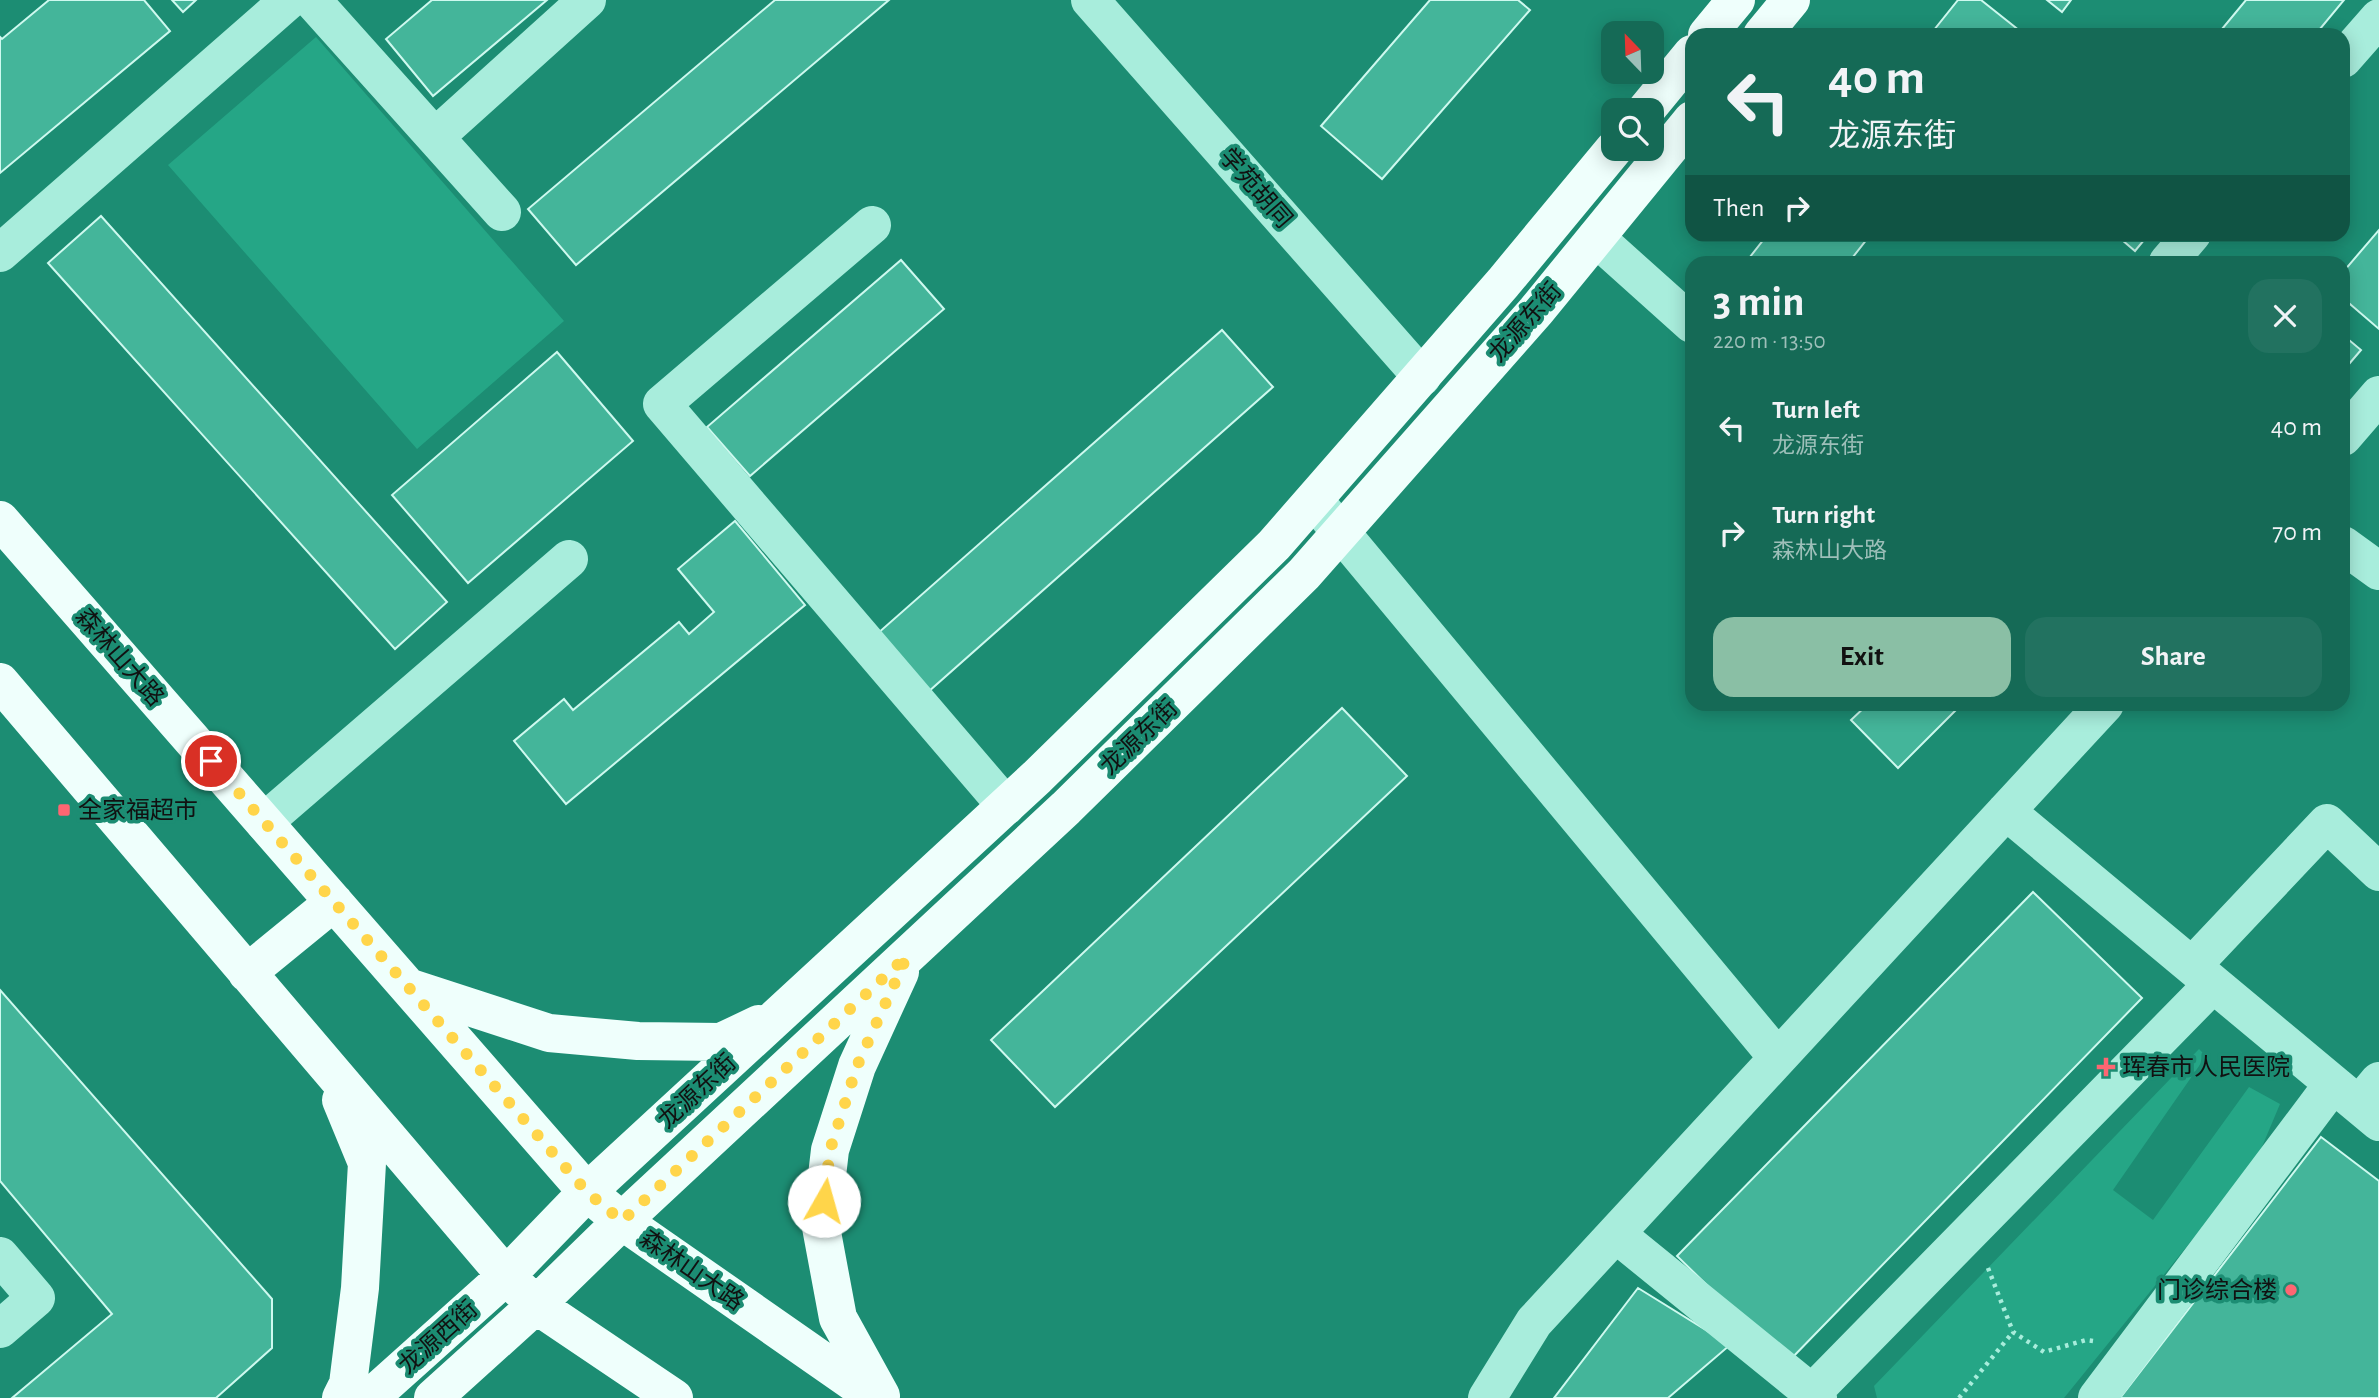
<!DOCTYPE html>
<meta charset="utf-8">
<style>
:root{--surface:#156a56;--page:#227260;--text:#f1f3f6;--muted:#9dbfb9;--accent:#8abfa5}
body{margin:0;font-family:"Alegreya Sans","Noto Sans SC",sans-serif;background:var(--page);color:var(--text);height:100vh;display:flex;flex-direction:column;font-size:26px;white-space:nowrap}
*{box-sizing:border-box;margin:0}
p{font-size:23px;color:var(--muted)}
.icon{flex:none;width:38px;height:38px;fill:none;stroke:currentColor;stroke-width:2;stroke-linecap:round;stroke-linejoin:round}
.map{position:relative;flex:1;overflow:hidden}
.side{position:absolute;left:1685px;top:256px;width:665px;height:455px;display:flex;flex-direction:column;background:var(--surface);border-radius:21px;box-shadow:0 4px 18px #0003}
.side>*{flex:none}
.banner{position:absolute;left:1685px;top:28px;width:665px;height:214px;border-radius:21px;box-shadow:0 4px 18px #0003;background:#156a56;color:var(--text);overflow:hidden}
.needle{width:46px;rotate:337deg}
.controls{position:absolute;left:1601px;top:21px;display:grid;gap:14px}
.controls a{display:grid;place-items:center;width:63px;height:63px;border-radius:14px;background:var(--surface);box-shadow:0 4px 18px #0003;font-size:35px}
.pin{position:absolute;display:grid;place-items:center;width:60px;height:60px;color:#fff;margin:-30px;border:4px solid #fff;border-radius:50%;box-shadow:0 2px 7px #0007}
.me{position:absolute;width:77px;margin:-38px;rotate:7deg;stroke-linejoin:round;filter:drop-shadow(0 0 5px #0008)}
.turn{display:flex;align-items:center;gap:24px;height:147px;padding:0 28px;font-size:32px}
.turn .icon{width:91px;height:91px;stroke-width:2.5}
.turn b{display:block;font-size:49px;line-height:60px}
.then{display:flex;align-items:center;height:66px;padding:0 28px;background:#0003;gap:14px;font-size:26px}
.round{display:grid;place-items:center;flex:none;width:74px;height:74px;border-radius:21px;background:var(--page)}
.overview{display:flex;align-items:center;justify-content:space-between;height:119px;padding:0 28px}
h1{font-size:42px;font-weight:700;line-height:52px}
.primary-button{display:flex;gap:14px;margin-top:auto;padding:14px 28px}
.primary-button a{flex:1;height:80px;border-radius:21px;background:var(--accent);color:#111;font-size:28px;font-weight:700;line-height:80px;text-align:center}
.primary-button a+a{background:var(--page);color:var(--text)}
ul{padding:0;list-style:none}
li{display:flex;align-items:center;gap:21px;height:105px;padding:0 28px}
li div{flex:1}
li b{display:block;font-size:26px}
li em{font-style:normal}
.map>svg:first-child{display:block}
</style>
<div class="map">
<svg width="2379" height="1398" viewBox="0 0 2379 1398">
<rect width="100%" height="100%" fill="#1c8d73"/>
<!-- green -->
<path fill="#25a686" d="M316,37L564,321L417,449L168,165Z
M2199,1049L2206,1056L2113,1190L2153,1220L2249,1087L2280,1104L2256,1161L2064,1398H1877L1874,1386Z"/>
<!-- building -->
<path fill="#44b59a" stroke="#cef9ef" stroke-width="2" d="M49,0H144L170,31L0,173V37L2,39Z
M172,0H196L183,12Z
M432,0H547L433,96L386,39Z
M775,0H889L576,265L528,209Z
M1430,0H1518L1530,10L1382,179L1321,126Z
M1958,0H1981L2025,35H1930Z
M2047,0H2071L2062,12Z
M2246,0H2344L2315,35H2217Z
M101,216L447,602L395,649L48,263Z
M2379,230V329L2343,298V272Z
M1768,234H1871L1849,262H1746Z
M2115,234H2149L2135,251Z
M901,260L944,309L750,476L707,427Z
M1222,330L1273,387L928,692L877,634Z
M2343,335L2361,350L2343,371Z
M557,352L633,441L468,583L392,495Z
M735,521L805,605L566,804L514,741L564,699L573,710L679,622L689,634L714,612L678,569Z
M1868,704H1962L1898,768L1851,720Z
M1342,708L1407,776L1055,1107L991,1040Z
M2033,892L2142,998L1787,1363L1677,1256Z
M0,990L272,1299V1348L216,1398H12L112,1314L0,1181Z
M2321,1137L2379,1181V1398H2120Z
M1638,1288L1730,1345L1668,1398H1554Z"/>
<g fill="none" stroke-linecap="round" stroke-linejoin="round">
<!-- path -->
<path stroke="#a8eddc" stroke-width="4.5" stroke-dasharray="3.5 5" stroke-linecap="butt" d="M1988,1268L2013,1332L2044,1352L2086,1340L2093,1341
M1959,1398L2013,1332"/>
<!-- minor -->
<path stroke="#a8eddc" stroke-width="38" d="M312,0L502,212
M1090,0L1422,377
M2343,59L2379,18
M435,137L587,0
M872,225L662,404L1006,806
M1596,238L1692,324
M0,253L289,0
M2168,262L2192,234
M2343,437L2379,395
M1314,500L1778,1058
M2343,545L2379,571
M2006,811L2379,1122
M264,822L569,559
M2192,966L2327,823L2379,872
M2359,1105L2379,1081
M1616,1234L1818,1398
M0,1256L36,1298L0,1329
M1812,1393L2213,984
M1487,1398L1534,1322L2105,704
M2097,1398L2333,1084"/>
<!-- major -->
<path stroke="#effffc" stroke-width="38" d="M1707,35L1736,0
M1762,35L1791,0
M1646,110L1692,54
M0,520L587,1192L622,1221L876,1398
M0,682L506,1276L536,1305L674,1398
M247,973L334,902
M408,987L549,1033L638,1041L721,1042L759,1024
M881,1396L838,1318L821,1227L830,1150L857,1066L900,972
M341,1398L348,1384L360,1288L367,1163L341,1100
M370,1398L506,1276L587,1192L1037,777L1274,545L1503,283L1614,149
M433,1398L536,1305L622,1221L1066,808L1304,574L1536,311L1692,120"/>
</g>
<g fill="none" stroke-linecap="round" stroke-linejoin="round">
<!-- route -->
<path stroke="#ffd54a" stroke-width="12" stroke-dasharray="0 21.6" d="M211,761L587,1192L622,1221L907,956L857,1066L830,1150L824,1201"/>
</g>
<!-- markers -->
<g fill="#fd6672" stroke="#1c8d73" stroke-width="2.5">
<rect x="57" y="803" width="14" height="14" rx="3.5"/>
<path d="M2102.5 1056.5h7v7h7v7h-7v7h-7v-7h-7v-7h7z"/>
<circle cx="2291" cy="1290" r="7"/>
</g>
<g text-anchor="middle" stroke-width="7" stroke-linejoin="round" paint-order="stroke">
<!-- street labels -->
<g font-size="24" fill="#111" stroke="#1c8d73">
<text transform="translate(1256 188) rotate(49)" y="8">学苑胡同</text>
<text transform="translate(1525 322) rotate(-49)" y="8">龙源东街</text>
<text transform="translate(120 657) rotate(49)" y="8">森林山大路</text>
<text transform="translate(1139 737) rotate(-44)" y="8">龙源东街</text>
<text transform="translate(697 1091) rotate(-43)" y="8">龙源东街</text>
<text transform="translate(692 1270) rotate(35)" y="8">森林山大路</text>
<text transform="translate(438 1337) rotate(-42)" y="8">龙源西街</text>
</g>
<!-- poi labels -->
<g font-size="24" fill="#111" stroke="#1c8d73" text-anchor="start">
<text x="78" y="818">全家福超市</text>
<text x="2122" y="1075">珲春市人民医院</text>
<text x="2277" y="1298" text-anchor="end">门诊综合楼</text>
</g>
</g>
</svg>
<div class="controls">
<a><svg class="needle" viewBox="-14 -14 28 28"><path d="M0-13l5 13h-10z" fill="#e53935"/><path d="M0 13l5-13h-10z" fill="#9dbfb9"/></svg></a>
<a><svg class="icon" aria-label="search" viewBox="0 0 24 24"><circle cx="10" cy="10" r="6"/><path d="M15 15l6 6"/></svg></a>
</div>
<div class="pin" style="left:211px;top:761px;background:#d93025"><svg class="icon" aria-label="arrive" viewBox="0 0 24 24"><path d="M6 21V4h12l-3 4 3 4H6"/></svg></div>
<svg class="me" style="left:824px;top:1201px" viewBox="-20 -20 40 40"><circle r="19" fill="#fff"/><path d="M0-13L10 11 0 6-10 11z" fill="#ffd54a"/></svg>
<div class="banner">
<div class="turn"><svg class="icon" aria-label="left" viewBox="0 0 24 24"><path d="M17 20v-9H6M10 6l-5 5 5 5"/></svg><div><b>40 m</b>龙源东街</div></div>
<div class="then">Then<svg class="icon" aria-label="right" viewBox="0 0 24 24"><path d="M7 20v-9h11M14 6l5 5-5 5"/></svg></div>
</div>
<section class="side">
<div class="overview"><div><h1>3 min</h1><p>220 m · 13:50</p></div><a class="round"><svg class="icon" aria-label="close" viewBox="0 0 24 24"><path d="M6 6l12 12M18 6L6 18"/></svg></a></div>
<ul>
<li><svg class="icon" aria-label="left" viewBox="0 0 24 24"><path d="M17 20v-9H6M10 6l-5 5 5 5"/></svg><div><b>Turn left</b><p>龙源东街</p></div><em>40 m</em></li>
<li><svg class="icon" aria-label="right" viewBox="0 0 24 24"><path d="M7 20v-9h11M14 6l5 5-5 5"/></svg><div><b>Turn right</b><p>森林山大路</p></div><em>70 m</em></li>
</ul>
<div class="primary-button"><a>Exit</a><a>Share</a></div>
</section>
</div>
